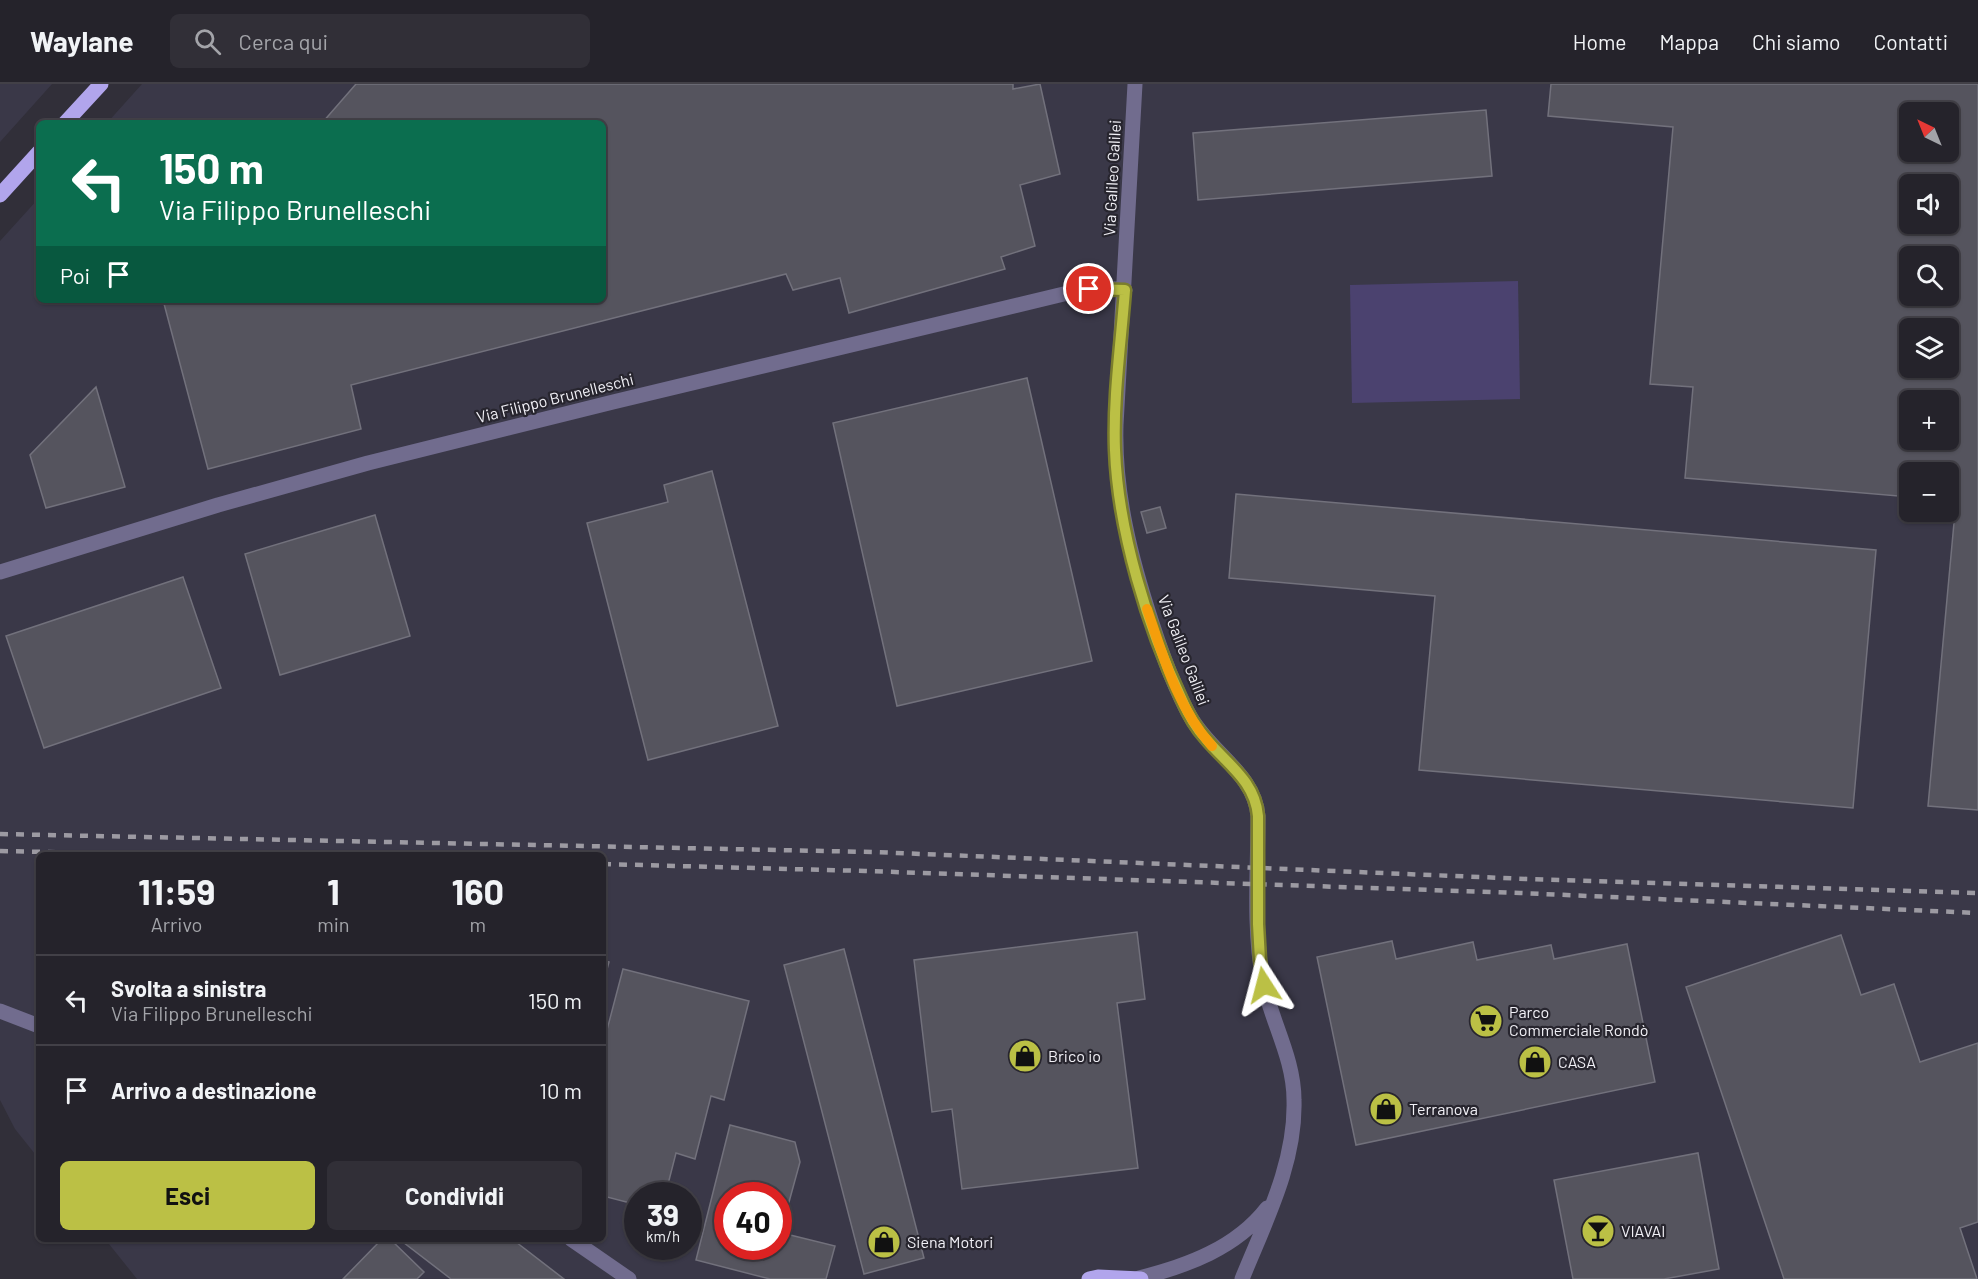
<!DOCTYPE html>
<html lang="it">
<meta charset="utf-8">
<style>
:root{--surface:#25232b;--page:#312f37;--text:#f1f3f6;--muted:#a3a4a9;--line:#424047;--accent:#bbc045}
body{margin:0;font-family:Barlow,sans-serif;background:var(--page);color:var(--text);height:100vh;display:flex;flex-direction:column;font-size:22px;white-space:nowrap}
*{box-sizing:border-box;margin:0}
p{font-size:20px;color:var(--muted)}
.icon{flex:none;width:33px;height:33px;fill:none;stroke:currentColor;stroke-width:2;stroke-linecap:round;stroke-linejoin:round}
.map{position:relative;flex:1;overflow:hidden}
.details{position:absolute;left:36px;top:768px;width:570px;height:390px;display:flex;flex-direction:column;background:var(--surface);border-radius:9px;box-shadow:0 2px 4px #0004,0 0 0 2px var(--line)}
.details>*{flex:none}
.top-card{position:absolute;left:36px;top:36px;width:570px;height:183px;border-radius:9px;box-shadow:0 2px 4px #0004,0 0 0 2px var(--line);background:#0b6e4f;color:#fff;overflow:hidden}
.needle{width:39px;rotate:317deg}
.fabs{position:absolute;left:1899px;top:18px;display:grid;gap:12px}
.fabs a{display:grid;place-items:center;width:60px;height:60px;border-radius:9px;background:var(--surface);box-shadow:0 2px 4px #0004,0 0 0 2px var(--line);font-size:30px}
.speed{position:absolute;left:624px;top:1098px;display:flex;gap:12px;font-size:30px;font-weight:700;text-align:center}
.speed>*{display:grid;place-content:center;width:78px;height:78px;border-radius:50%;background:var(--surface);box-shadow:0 2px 4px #0004,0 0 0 2px var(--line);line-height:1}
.speed small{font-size:15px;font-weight:400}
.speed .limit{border:9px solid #d22;background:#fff;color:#111}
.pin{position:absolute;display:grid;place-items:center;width:51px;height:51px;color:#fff;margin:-26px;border:3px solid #fff;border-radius:50%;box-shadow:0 2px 6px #0007}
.me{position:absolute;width:66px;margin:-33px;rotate:351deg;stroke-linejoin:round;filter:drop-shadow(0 0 4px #0008)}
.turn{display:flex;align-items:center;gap:21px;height:126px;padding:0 24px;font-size:27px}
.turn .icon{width:78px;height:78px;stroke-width:2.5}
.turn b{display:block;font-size:42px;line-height:51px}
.then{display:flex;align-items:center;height:57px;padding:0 24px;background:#0003;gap:12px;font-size:22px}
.eta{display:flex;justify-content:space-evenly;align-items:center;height:102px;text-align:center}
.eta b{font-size:36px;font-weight:700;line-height:42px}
.primary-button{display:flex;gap:12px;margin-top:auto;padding:12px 24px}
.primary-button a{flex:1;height:69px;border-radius:9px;background:var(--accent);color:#111;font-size:24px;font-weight:700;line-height:69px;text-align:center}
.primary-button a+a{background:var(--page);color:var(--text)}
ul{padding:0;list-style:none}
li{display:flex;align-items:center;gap:18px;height:90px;padding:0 24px;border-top:2px solid var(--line)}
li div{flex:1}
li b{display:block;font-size:22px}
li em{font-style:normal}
header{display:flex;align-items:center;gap:36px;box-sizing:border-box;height:84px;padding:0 30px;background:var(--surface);border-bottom:2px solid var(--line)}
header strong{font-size:28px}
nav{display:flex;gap:33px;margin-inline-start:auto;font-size:21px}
.search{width:420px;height:54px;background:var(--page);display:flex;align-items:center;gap:15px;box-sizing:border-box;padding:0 21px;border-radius:9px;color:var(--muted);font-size:22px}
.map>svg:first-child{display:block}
</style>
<header>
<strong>Waylane</strong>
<div class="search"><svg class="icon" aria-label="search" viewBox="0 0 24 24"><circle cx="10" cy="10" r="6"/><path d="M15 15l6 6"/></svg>Cerca qui</div>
<nav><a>Home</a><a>Mappa</a><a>Chi siamo</a><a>Contatti</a></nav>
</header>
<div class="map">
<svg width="1978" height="1195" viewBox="0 0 1978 1195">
<rect width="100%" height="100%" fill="#312f39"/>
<!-- built -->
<path fill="#3a3848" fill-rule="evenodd" d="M0,0H52L0,58Z
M142,0H1978V1195H137L105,1155H603V771H39V1075L15,1045L0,1016V157L39,114V216H603V39H107ZM1910,28H1948V68H1910ZM1910,100H1948V140H1910ZM1910,172H1948V212H1910ZM1910,244H1948V284H1910ZM1910,316H1948V356H1910ZM1910,388H1948V428H1910ZM638,1112H688V1162H638ZM728,1112H778V1162H728Z"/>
<!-- green -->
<path fill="#4b426f" d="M1518,197L1520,315L1352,319L1350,201Z"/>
<!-- building -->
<path fill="#55545e" stroke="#72717c" stroke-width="1.5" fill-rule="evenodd" d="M356,0H1013V5L1040,0L1060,90L1020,101L1035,162L1001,173L1005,185L849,229L840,194L793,206L786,190L351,301L361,345L208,385L163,216H603V39H322Z
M1551,0H1978V726L1928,722L1956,417H1948V388H1910V413L1685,394L1693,303L1650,300L1673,43L1548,32ZM1910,28H1948V68H1910ZM1910,100H1948V140H1910ZM1910,172H1948V212H1910ZM1910,244H1948V284H1910ZM1910,316H1948V356H1910Z
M1486,26L1492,92L1198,116L1193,49Z
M1027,294L1092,577L897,622L833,339Z
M96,303L125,403L46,424L30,371Z
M712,387L778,642L648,676L587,439L668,418L664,401Z
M1236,410L1876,466L1853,724L1419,686L1435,512L1229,494Z
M1160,423L1166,444L1147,449L1141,428Z
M375,431L410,552L280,591L245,470Z
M183,493L221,604L44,664L6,552Z
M1137,848L1145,915L1117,919L1138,1084L962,1105L952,1025L932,1028L914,876Z
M1841,851L1861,911L1894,900L1920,978L1978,959V1138L1960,1144L1977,1195H1784L1686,903Z
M1392,857L1396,875L1473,858L1477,876L1551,861L1554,875L1627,860L1655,998L1356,1061L1317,873Z
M844,865L924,1174L864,1190L784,881Z
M603,876L609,878L603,900Z
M623,885L749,917L724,1016L711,1012L695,1075L676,1069L665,1112H638V1121L603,1112V961Z
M730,1041L795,1058L800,1078L789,1118L778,1115V1112H728V1162H778V1148L835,1162L826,1195H770L696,1176Z
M1698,1069L1719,1185L1664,1195H1573L1554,1096Z
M382,1155H390L424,1188L417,1195H343Z
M399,1155H512L564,1195H451Z"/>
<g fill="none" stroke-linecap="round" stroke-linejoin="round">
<!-- minor -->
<path stroke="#716c8e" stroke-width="15" d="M1135,0L1116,341C1114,409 1131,475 1152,539C1162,570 1174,603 1190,632C1210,668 1255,690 1258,732C1258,786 1253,844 1263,897C1271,937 1294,974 1294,1016C1296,1079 1265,1138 1242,1195
M0,488L218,421L368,379L613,318L1072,208L1105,204L1125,206
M0,927L39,942
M571,1155L629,1195
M1139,1194C1187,1182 1236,1164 1267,1124"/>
<!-- major -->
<path stroke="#b1a5ec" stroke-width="15" d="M65,39L101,0
M0,111L39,68
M1089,1195L1098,1193L1141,1195"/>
<!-- rail -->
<path stroke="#9c9aa2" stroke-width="4.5" stroke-dasharray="8 8" stroke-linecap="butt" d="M0,750L874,768L1527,795L1978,809
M0,767L196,771
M603,780L865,787L1520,809L1978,829"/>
</g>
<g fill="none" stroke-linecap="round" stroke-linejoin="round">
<!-- route casing -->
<g stroke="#7a7d2d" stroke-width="15">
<path id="route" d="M1089,205L1125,206C1121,259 1113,313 1115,366C1118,447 1148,544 1182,616C1188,630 1196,644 1206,655C1227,680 1255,697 1258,732V840L1260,876L1264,901"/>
</g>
<!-- route -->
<use href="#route" stroke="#bbc045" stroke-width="10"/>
<!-- slow -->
<path stroke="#f59e0b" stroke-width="10" d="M1147,525C1163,572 1178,625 1212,662"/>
</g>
<!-- icons -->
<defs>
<g id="supermarket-disc" transform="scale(1.725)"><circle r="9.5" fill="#bbc045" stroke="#27252e"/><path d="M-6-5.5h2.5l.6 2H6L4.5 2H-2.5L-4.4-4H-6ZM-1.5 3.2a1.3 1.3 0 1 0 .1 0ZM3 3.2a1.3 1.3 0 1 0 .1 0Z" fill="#111"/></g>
<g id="shop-disc" transform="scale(1.725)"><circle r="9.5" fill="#bbc045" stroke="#27252e"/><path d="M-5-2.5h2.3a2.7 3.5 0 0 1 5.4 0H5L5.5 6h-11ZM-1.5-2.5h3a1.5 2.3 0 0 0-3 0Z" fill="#111"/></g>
<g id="bar-disc" transform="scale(1.725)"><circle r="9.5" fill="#bbc045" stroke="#27252e"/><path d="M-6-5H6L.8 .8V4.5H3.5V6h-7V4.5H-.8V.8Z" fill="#111"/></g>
</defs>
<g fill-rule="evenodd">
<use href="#supermarket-disc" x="1486" y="937"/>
<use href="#shop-disc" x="1025" y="972"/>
<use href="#shop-disc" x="1535" y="978"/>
<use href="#shop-disc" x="1386" y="1025"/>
<use href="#bar-disc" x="1598" y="1147"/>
<use href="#shop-disc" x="884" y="1158"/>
</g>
<g text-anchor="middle" stroke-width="4.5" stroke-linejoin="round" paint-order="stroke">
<!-- street labels -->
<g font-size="16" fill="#f1f0f6" stroke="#27252e">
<text transform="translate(1112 94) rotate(-87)" y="6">Via Galileo Galilei</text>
<text transform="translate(555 314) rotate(-14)" y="6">Via Filippo Brunelleschi</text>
<text transform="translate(1184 566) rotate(69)" y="6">Via Galileo Galilei</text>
</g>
<!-- poi labels -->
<g font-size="16" fill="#f1f0f6" stroke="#27252e" text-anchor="start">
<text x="1509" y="934">Parco<tspan x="1509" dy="18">Commerciale Rondò</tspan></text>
<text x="1048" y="978">Brico io</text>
<text x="1558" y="984">CASA</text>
<text x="1409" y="1031">Terranova</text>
<text x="1621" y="1153">VIAVAI</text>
<text x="907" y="1164">Siena Motori</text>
</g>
</g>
</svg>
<div class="fabs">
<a><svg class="needle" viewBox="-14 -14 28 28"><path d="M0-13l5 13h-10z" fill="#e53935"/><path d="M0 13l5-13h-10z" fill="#a3a4a9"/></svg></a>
<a><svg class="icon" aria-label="sound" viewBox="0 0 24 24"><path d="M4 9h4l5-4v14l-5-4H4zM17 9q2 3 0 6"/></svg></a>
<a><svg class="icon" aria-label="search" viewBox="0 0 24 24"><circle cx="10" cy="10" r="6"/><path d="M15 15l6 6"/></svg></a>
<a><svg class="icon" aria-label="layers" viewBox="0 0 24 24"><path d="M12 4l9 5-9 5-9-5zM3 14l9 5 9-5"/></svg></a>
<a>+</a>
<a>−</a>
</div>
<div class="speed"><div>39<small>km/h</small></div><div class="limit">40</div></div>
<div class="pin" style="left:1089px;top:205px;background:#d93025"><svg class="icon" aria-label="arrive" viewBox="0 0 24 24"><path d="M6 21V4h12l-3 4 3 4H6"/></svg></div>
<svg class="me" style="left:1264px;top:901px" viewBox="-20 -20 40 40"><path d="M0-17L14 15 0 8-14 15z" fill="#bbc045" stroke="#fff" stroke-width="4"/></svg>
<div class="top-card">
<div class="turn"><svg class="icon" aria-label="left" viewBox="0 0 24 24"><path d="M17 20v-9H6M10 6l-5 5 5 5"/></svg><div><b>150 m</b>Via Filippo Brunelleschi</div></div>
<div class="then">Poi<svg class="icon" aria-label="arrive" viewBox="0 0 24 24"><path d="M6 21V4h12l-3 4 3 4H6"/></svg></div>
</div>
<section class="details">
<div class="eta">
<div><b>11:59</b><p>Arrivo</p></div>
<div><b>1</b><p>min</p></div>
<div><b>160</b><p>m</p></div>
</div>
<ul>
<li><svg class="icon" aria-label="left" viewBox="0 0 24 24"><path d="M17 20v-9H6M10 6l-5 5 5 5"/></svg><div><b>Svolta a sinistra</b><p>Via Filippo Brunelleschi</p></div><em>150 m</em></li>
<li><svg class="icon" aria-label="arrive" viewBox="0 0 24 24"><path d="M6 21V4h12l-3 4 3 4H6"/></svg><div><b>Arrivo a destinazione</b></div><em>10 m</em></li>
</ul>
<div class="primary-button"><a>Esci</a><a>Condividi</a></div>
</section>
</div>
